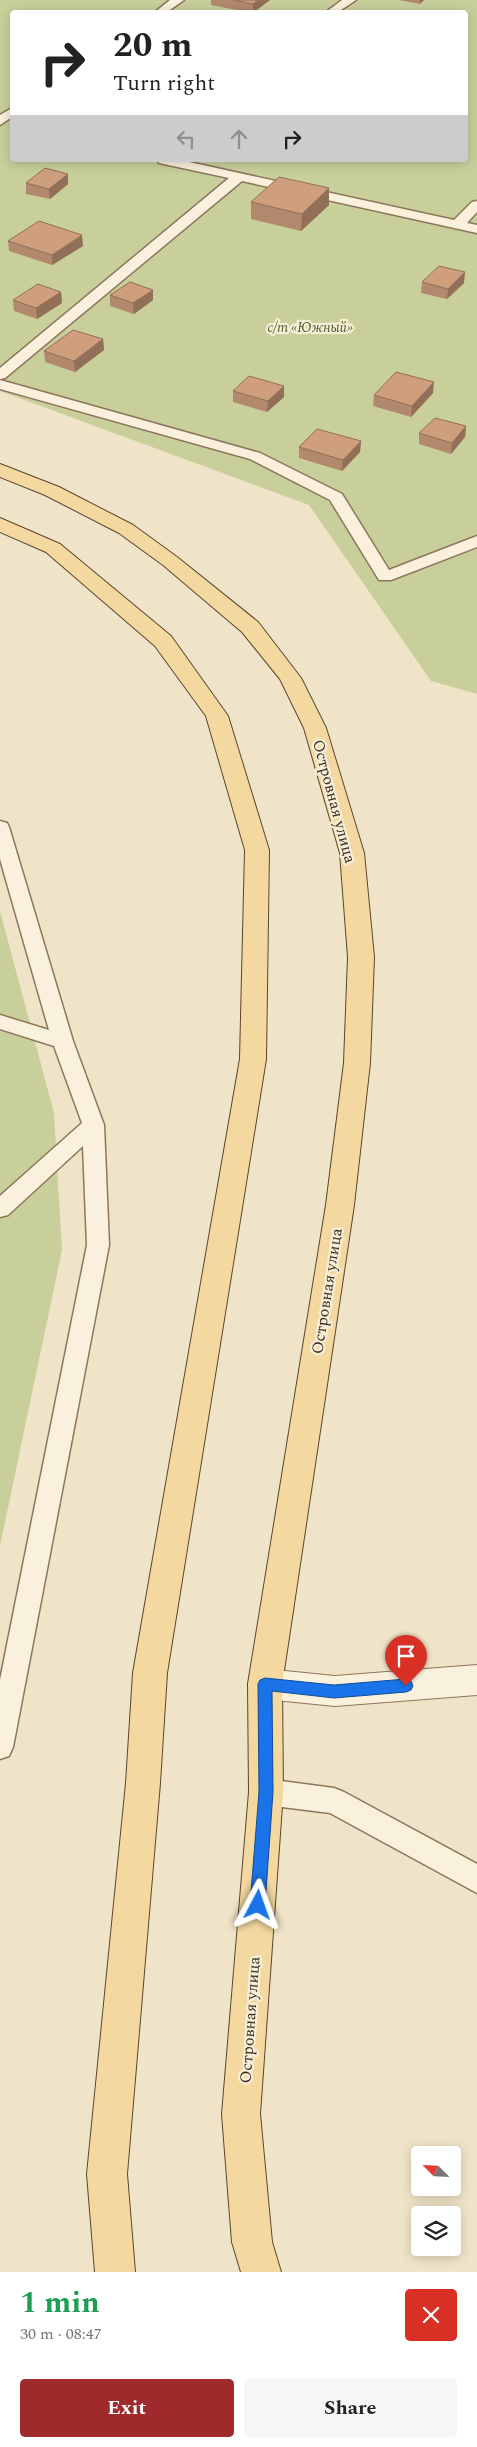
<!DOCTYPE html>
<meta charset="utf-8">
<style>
:root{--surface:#fff;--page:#f6f6f6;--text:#222;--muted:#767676;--accent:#9e2a2b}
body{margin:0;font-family:Spectral,serif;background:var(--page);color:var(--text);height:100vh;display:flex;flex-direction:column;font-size:19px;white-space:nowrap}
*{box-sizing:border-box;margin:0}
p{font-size:16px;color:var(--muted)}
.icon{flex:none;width:28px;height:28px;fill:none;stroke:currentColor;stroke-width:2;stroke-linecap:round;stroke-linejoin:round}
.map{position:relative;height:2272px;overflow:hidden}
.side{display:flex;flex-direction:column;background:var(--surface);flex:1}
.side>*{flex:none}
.top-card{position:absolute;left:10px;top:10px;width:458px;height:152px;border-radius:5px;box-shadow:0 2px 12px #0003;background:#fff;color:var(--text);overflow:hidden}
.needle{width:32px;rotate:294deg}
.controls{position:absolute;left:411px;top:2146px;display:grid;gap:10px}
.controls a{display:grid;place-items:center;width:50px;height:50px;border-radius:5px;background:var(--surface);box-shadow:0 2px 12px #0003;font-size:25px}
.pin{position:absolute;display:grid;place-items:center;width:42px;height:42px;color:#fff;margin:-51px -21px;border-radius:50% 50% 50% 0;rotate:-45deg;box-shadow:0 0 5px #0007}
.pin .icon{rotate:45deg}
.me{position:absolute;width:55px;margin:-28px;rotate:4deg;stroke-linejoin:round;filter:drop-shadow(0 0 4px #0008)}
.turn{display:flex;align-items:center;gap:18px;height:105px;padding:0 20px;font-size:22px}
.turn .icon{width:65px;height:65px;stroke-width:2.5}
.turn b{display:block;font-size:35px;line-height:42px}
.lanes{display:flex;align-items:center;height:48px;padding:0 20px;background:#0003;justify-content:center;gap:25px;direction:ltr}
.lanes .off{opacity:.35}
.round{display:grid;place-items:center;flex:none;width:52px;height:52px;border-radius:5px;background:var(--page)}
.overview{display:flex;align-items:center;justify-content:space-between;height:85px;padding:0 20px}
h1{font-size:30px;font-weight:700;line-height:38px;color:#1e9e55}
.primary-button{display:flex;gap:10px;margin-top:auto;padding:10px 20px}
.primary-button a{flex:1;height:58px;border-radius:5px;background:var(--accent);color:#fff;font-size:20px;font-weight:700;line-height:58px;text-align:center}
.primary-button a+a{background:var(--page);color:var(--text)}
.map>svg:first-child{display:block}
</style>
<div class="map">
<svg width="477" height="2272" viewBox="0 0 477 2272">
<rect width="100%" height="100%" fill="#f0e4c8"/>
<!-- green -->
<path fill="#c9cf9b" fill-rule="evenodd" d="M0,0H477V694L431,681L309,505L0,391ZM12,12H465V160H12Z
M0,911L54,1113L62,1250L0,1546Z"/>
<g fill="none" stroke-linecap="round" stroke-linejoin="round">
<!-- service casing -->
<g stroke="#8d765c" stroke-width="3">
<path id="service" d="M170,0H184L167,12H155Z
M342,0H356L338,12H326Z
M12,108V117L0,125V115Z
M157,160H180L454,220L472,202L477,201V212L467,223L477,225V233L242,181L5,378L0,379V368L229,178L159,163Z
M0,380L260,453L342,494L389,570L477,536V547L391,580H379L330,500L250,459L0,389Z
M0,821L7,823L9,827L73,1041L104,1125L109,1245L13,1747L9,1756L0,1759V1680L87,1245L83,1146L8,1215L0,1217V1196L82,1123L54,1046L0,1029V1015L49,1030L0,859Z
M266,1779L334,1788L344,1792L477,1864V1893L330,1813L266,1805L256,1801L252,1792L256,1783Z"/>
</g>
<!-- minor casing -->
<g stroke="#8d765c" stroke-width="2">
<path id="minor" d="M477,1665V1695L335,1706L265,1699L253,1695L248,1684L253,1673L265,1669L335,1676Z"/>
</g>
<!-- primary casing -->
<g stroke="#5b4430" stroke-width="2">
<path id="primary" d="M0,464L59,487L133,525L177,557L258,622L301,678L326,728L364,853L374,957L370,1063L354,1205L282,1684L283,1792L260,2114L272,2242L281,2272H241L232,2242L222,2114L249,1792L248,1684L326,1205L344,1063L348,957L340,853L304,728L280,679L242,632L163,565L119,533L45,495L0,477Z
M0,518L60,544L171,636L228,716L269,850L266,1059L167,1673L160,1783L127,2174L135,2272H95L87,2174L126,1783L133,1673L240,1059L245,850L206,716L155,646L46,552L0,532Z"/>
</g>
<!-- service -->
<use href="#service" fill="#faf1dc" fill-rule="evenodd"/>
<!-- minor -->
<use href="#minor" fill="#faf1dc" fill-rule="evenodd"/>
<!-- primary -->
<use href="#primary" fill="#f3d9a0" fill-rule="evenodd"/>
</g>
<!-- wall -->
<path fill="#b2896c" d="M211,0H270L254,12H247L211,5Z
M399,0H424L420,4Z
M68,174V184L50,199L26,194V183Z
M329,188V205L301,231L251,219V202Z
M8,241L83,246L52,265L9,251Z
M422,282L464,283L447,299L421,293Z
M61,292L62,303L37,319L14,311L13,300Z
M110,295L153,300L134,314L110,306Z
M103,339L104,350L75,372L45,362L44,351Z
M233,391L284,397L267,412L233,402Z
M433,393L411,417L373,406L374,395Z
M466,426L465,437L451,454L419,444V433Z
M361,441L360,452L342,471L299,458V447Z"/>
<!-- shaded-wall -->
<path fill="#916f58" d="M258,0H270L254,12H253V4Z
M420,0H424L420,4Z
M68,174V184L50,199L49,189Z
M329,188V205L301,231L302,214Z
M82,235L83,246L52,265V255Z
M465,272L464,283L447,299L448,289Z
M153,290V300L134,314L133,303Z
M61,292L62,303L37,319L36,308Z
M103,339L104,350L75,372L74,361Z
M434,382L433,393L411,417L412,406Z
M284,386V397L267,412L268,401Z
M466,426L465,437L451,454L452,443Z
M361,441L360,452L342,471L343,460Z"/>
<!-- building -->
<path fill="#cf9f7d" stroke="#916f58" d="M233,0H258L253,4Z
M344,11L352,12H342Z
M45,168L68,174L49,189L26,183Z
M279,177L329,188L302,214L251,202Z
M39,221L82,235L52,255L8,241Z
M439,266L465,272L448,289L422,282Z
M130,282L153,290L133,303L110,295Z
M38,284L61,292L36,308L13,300Z
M73,330L103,339L74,361L44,351Z
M396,372L434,382L412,406L374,395Z
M249,376L284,386L268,401L233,391Z
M435,418L466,426L452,443L419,433Z
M317,429L361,441L343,460L299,447Z"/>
<!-- route -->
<path fill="#1a73e8" stroke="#114b97" d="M265,1678L334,1685L406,1679L411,1681L413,1686L411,1690L406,1692L334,1698L272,1691L273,1792L265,1905L263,1911L258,1913L252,1911L250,1905L259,1792L258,1684L260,1680Z"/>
<g text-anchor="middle" stroke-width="4.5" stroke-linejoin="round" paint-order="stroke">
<!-- far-park labels -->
<g font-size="14" font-style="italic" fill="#4d5a26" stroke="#f7eed8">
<text x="310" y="332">с/т «Южный»</text>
</g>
<!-- street labels -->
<g font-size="16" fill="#3d2e20" stroke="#f7eed8">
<text transform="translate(335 801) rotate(75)" y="6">Островная улица</text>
<text transform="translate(326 1291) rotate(-81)" y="6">Островная улица</text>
<text transform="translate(249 2020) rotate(-86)" y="6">Островная улица</text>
</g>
</g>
</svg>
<div class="controls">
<a><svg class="needle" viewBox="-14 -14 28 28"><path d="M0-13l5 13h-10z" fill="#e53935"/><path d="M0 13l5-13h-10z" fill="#767676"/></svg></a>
<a><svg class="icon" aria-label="layers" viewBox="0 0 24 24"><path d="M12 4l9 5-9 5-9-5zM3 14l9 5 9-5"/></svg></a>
</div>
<div class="pin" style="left:406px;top:1686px;background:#d93025"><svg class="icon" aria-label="arrive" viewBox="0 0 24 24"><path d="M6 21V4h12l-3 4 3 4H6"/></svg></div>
<svg class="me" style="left:258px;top:1905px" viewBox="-20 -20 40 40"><path d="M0-17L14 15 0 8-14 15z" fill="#1a73e8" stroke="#fff" stroke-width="4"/></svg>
<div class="top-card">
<div class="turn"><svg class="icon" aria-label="right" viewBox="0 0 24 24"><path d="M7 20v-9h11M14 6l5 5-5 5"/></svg><div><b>20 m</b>Turn right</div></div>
<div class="lanes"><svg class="icon off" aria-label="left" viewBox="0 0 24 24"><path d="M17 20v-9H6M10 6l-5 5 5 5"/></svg><svg class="icon off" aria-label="ahead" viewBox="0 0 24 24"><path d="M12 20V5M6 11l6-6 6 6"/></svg><svg class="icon" aria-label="right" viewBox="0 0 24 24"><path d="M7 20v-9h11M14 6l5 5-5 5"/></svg></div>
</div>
</div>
<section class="side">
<div class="overview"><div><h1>1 min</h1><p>30 m · 08:47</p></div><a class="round" style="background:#d93025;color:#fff"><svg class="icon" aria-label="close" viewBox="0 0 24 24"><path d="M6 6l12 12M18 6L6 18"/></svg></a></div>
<div class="primary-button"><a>Exit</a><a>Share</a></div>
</section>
